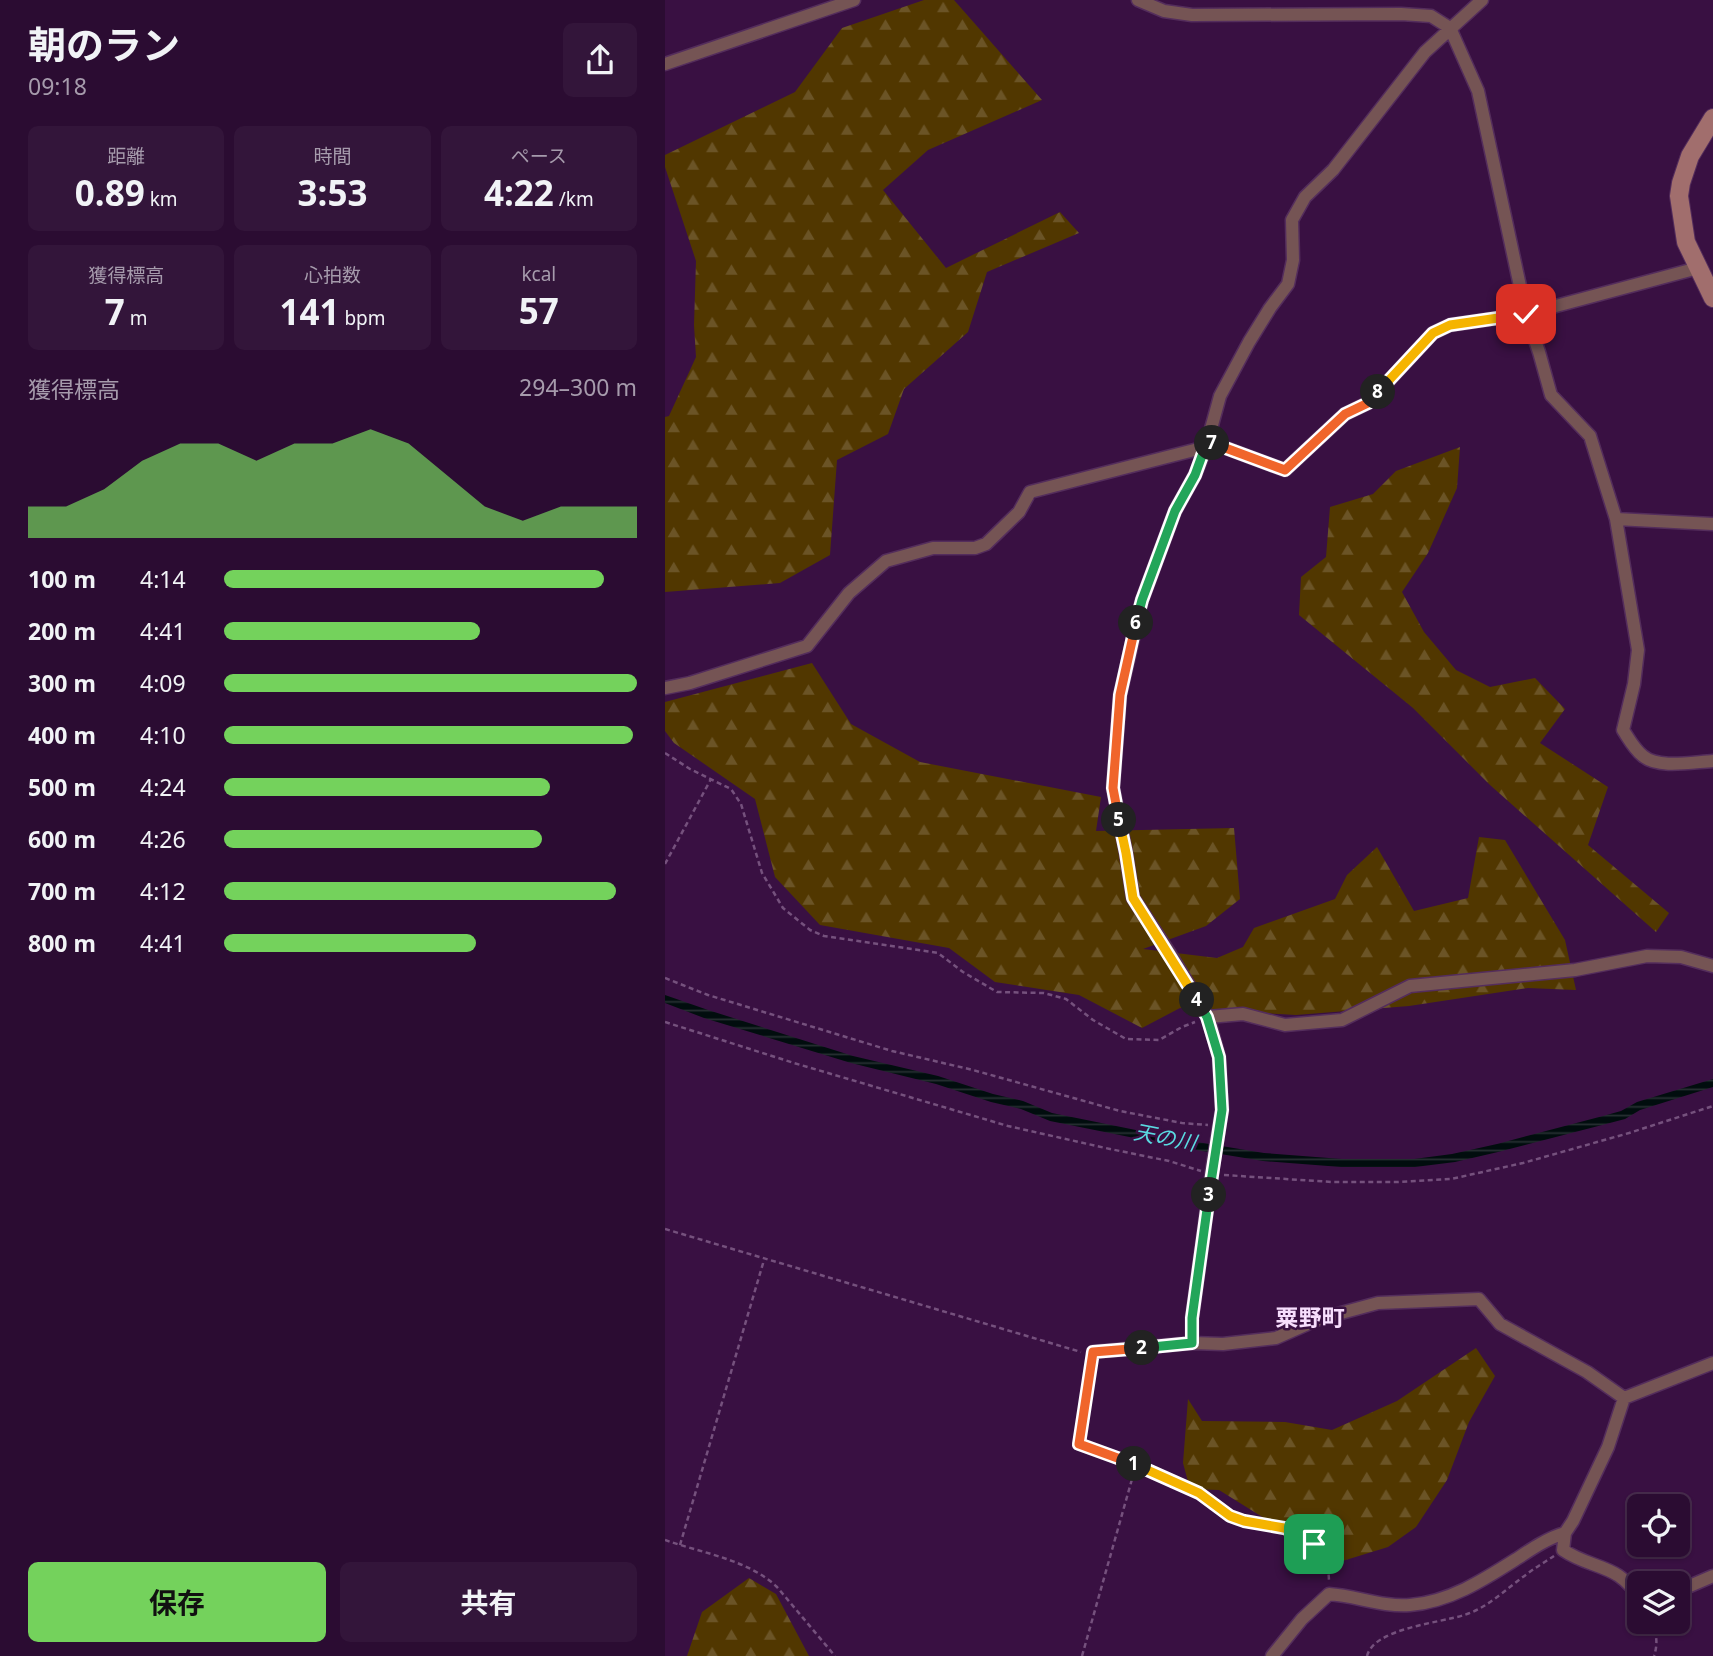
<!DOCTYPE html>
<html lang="ja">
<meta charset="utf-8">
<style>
body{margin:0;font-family:"Noto Sans","Noto Sans JP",sans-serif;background:#33153a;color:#f1f3f6;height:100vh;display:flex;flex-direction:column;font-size:26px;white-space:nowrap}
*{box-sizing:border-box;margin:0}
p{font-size:23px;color:#a69bac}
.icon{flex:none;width:38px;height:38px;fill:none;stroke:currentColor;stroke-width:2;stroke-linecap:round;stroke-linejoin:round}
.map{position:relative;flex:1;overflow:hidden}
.details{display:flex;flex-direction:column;background:#2b0c32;width:665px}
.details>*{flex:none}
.buttons{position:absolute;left:962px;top:1494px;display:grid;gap:14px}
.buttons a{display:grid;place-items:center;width:63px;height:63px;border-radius:10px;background:#2b0c32;box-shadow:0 2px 5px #0004,0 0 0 2px #472c4d;font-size:35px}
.pin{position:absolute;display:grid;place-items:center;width:60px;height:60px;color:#fff;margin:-30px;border-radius:14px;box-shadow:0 4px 10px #0006}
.km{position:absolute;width:35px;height:35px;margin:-18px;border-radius:50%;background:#222;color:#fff;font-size:19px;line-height:35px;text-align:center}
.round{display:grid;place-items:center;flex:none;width:74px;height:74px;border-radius:10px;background:#33153a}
.head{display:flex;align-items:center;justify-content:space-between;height:119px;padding:0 28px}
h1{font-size:38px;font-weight:700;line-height:52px}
.metrics{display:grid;grid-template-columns:repeat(3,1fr);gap:10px;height:119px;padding:7px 28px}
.metrics div{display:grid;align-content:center;border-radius:10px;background:#33153a;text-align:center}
.metrics b{font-size:35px;font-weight:700}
.metrics small{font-size:19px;font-weight:400}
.metrics p{font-size:19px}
.chart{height:196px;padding:14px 28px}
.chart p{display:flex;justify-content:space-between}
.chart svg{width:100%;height:126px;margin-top:7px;fill:#74d25c;opacity:.7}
.primary-button{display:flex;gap:14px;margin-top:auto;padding:14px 28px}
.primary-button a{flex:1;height:80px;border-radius:10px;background:#74d25c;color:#111;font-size:28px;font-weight:700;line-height:80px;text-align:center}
.primary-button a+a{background:#33153a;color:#f1f3f6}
ul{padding:0 28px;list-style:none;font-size:23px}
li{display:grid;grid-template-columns:112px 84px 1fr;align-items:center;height:52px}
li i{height:18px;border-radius:9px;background:#74d25c}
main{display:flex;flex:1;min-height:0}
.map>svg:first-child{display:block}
</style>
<main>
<section class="details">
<div class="head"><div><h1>朝のラン</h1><p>09:18</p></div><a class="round"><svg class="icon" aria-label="share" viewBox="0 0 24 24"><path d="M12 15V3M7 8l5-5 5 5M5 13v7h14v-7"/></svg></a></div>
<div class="metrics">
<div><p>距離</p><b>0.89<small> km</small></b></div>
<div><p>時間</p><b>3:53</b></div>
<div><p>ペース</p><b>4:22<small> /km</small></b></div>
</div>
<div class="metrics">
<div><p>獲得標高</p><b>7<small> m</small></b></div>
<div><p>心拍数</p><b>141<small> bpm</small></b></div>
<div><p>kcal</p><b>57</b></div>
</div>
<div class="chart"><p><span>獲得標高</span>294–300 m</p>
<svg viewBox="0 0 160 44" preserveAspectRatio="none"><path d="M0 44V33L10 33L20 27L30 17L40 11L50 11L60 17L70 11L80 11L90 6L100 11L110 22L120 33L130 38L140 33L150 33L160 33V44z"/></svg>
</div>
<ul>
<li><b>100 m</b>4:14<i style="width:92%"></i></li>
<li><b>200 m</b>4:41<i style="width:62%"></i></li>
<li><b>300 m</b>4:09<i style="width:100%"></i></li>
<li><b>400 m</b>4:10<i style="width:99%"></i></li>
<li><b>500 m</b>4:24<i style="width:79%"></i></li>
<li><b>600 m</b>4:26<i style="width:77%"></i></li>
<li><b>700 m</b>4:12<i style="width:95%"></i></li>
<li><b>800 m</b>4:41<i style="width:61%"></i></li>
</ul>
<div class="primary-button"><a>保存</a><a>共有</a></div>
</section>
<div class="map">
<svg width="1048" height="1656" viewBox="0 0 1048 1656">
<defs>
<pattern id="forest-firs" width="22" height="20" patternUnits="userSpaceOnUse" patternTransform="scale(1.75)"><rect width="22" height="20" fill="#513700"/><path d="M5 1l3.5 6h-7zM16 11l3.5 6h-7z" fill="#6b5426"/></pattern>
<pattern id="water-rules" width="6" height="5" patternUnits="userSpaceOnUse" patternTransform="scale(1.75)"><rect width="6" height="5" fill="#010d0e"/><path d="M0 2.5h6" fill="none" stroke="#273032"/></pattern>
</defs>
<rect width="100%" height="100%" fill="#391042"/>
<path fill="url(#forest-firs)" d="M259,0H289L377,100L263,150L218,190L281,268L395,212L414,233L322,272L303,332L239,389L223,434L172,460L165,555L115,583L0,592V417L4,416L31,357L29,325L31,261L0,167V155L130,92L177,28Z
M795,447L792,488L763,553L737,592L759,632L791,670L825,687L870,678L900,709L875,743L943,787L923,845L1004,913L991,932L825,785L748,708L634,615L636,577L661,557L665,507L708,494L731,471Z
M147,663L186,724L255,762L436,797L431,831L569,828L575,899L541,926L478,949L552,958L578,947L589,928L670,899L682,875L712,847L749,911L803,898L814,837L840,840L900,940L911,990L863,988L744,1006L631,1015L515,1008L477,1028L414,995L330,982L284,948L155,925L110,877L90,799L9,743L0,731V702Z
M811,1348L830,1376L804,1422L782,1480L751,1527L723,1547L671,1563L554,1490L525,1489L518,1463L523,1399L537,1421L620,1422L667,1430L732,1401Z
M84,1578L111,1594L144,1656H22L37,1612Z"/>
<path fill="url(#water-rules)" d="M0,995L43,1010L188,1056L273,1076L328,1094L358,1101L387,1113L520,1140L599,1153L677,1159H749L787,1154L832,1144L938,1116L956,1111L972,1102L1048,1079V1087L975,1110L960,1119L941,1124L833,1152L790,1162L750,1167H676L598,1161L519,1148L385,1121L356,1109L326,1102L271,1084L186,1063L39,1018L0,1003Z"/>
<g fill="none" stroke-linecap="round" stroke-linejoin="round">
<g stroke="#542d5c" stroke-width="15">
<path id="street" d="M473,0L499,11L527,15L736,14L766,16L785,28L813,91L861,314L874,352L886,395L925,436L951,519L1048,524
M0,64L189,0
M542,441L620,470L680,414L703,403L768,333L785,325L861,314L1033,268
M951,519L973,650L969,684L958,730C964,739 969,749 978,756C993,769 1028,762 1048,761
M0,688L25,683L142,646L184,593L221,561L268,548H310L321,544L354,512L365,492L541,447
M543,1017L578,1014L620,1025L677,1020L745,986L910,970L982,956L1016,957L1048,966
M527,1343V1318L548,1164L557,1110L554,1057L543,1017L505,954L468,898L461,853L448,788L455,695L477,600L510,511L530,475L541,447L555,396L584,342L605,308L623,284L628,260L627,220L640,197L668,170L760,52L817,0
M428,1352L527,1343L558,1344L611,1338L654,1319L713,1303L814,1299L835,1324L922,1372L959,1398
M1013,1591L1048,1576
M975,1600C955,1563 927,1570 898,1550L900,1533L908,1521L943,1447L959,1398L1048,1363
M607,1656L637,1619L664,1594C692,1596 717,1607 745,1605C785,1602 820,1579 853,1558C868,1548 883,1538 900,1533"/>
</g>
<g stroke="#542d5c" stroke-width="20">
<path id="secondary" d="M1048,118L1025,156L1016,183L1014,196L1021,242L1048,298"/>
</g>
<path stroke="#75517d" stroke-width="2.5" stroke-dasharray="5 3.5" stroke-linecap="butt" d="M0,753L25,769L66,789L76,804L97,873L118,908L145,930L159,936L273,953L298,972L332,992L379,993L401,999L428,1020L461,1039L494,1040L517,1027L530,1022
M0,864L46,779
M0,978L43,995L227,1051L308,1070L455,1111L517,1123L543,1125
M0,1022L129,1063L343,1126L445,1149L504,1161L536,1171
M559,1175L667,1182H732L786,1179L858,1163L964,1133L1048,1106
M0,1229L416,1352
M426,1364L414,1444C432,1451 451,1457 469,1464C483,1470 495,1477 508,1483C516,1486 525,1488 533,1493C544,1499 552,1509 563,1515C576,1523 591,1522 605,1524C637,1530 664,1546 664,1582
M0,1540C37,1553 84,1560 112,1587L170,1656
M15,1545L99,1260
M986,1622C992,1634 993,1644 989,1656
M417,1656L471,1465
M702,1656C709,1628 775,1623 799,1615C823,1608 842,1588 862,1574C871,1567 880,1562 889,1556"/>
<use href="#street" stroke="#755454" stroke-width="12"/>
<use href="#secondary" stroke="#a16e6d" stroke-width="18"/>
</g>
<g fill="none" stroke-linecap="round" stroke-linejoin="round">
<g stroke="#fff" stroke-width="14">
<path id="split-1" d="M469,1464L534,1493L565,1516L579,1521L619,1528L637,1535L649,1544"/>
</g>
<g stroke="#fff" stroke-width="14">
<path id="split-2" d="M469,1464L414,1444L428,1352L477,1348"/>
</g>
<g stroke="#fff" stroke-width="14">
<path id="split-3" d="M477,1348L527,1343V1318L544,1195"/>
</g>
<g stroke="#fff" stroke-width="14">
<path id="split-4" d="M532,1000L542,1017L554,1057L557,1110L544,1195"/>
</g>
<g stroke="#fff" stroke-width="14">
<path id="split-5" d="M454,820L461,853L468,898L532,1000"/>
</g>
<g stroke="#fff" stroke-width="14">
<path id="split-6" d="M454,820L448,788L455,695L471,623"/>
</g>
<g stroke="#fff" stroke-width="14">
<path id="split-7" d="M471,623L477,600L510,511L530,475L542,442L547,443"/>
</g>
<g stroke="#fff" stroke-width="14">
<path id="split-8" d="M547,443L620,470L680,414L703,403L713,392"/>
</g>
<g stroke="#fff" stroke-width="14">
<path id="split-9" d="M713,392L768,333L785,325L861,314"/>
</g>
<use href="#split-1" stroke="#f5b400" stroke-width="9"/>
<use href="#split-2" stroke="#f0652b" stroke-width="9"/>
<use href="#split-3" stroke="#22a559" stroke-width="9"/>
<use href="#split-4" stroke="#22a559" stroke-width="9"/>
<use href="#split-5" stroke="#f5b400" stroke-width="9"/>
<use href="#split-6" stroke="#f0652b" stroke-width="9"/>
<use href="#split-7" stroke="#22a559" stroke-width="9"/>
<use href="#split-8" stroke="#f0652b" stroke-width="9"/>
<use href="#split-9" stroke="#f5b400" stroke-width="9"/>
</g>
<g text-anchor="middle" stroke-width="5" stroke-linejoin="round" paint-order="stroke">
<g font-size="21" font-style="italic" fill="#5adae1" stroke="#391042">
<text transform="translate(500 1138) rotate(11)" y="7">天の川</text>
</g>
<g font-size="23" font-weight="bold" fill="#f7defd" stroke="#391042">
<text x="645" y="1326">粟野町</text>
</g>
</g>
</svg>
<div class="buttons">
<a><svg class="icon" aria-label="locate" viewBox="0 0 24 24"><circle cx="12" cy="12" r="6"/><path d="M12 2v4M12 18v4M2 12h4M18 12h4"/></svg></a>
<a><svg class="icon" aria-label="layers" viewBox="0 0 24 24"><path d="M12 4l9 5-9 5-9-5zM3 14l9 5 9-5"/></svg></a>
</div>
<div class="pin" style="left:649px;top:1544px;background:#1e9e55"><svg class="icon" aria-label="arrive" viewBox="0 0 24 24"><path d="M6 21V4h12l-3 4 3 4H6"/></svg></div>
<div class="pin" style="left:861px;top:314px;background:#d93025"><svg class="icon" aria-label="check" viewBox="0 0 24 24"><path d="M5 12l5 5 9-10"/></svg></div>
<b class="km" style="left:469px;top:1464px">1</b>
<b class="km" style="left:477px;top:1348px">2</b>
<b class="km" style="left:544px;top:1195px">3</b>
<b class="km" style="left:532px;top:1000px">4</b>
<b class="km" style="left:454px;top:820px">5</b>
<b class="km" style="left:471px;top:623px">6</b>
<b class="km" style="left:547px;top:443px">7</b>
<b class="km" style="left:713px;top:392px">8</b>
</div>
</main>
